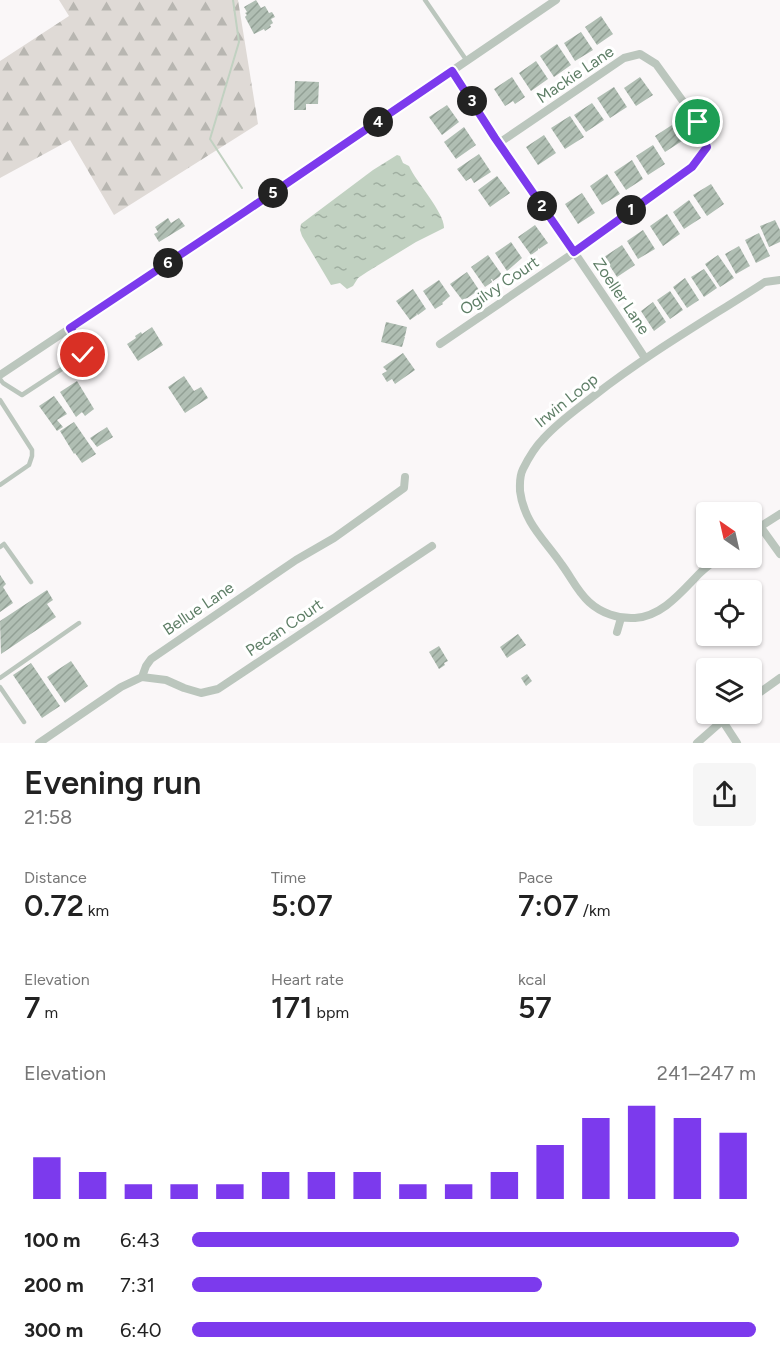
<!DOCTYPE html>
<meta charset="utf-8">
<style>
body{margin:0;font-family:Figtree,sans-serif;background:#f6f6f6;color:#222;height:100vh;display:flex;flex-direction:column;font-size:22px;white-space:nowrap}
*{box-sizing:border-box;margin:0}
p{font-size:20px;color:#767676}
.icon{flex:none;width:33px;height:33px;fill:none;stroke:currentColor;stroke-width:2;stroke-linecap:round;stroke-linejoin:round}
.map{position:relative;height:743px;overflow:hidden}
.details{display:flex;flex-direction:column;background:#fff;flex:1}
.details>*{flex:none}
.needle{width:39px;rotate:326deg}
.fabs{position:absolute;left:696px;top:502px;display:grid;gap:12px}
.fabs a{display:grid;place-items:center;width:66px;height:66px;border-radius:6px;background:#fff;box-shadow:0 2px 4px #0004;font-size:30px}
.pin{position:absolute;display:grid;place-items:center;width:51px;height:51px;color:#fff;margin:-26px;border:3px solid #fff;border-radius:50%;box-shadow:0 2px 6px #0007}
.km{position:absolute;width:30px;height:30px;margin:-15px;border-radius:50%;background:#222;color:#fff;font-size:16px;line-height:30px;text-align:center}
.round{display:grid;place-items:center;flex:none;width:63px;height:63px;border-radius:6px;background:#f6f6f6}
.headline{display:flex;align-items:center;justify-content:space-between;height:102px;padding:0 24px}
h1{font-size:33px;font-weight:600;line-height:45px}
.stats{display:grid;grid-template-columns:repeat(3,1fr);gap:9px;height:102px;padding:6px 24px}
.stats div{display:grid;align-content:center}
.stats b{font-size:30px;font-weight:600}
.stats small{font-size:16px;font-weight:400}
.stats p{font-size:16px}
.chart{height:168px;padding:12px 24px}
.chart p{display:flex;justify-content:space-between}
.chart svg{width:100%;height:108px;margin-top:6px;stroke:#7c3aed;stroke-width:6}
ul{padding:0 24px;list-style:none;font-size:20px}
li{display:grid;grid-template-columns:96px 72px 1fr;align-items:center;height:45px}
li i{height:15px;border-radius:8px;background:#7c3aed}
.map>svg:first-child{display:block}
</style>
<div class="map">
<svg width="780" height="743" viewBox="0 0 780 743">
<defs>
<pattern id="forest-firs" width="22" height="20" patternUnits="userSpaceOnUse" patternTransform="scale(1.5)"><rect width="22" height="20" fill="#dfdad6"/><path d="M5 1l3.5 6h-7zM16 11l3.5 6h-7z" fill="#b8b6b1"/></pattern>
<pattern id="water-ripples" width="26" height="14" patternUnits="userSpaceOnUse" patternTransform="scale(1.5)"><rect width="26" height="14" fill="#c1d1c1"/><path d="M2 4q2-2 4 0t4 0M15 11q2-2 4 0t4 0" fill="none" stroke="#a0afa1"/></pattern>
<pattern id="building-hatch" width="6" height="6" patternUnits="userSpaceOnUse" patternTransform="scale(1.5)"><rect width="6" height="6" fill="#b0beb3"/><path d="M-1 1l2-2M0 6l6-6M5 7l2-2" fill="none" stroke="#92a095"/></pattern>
</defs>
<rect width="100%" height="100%" fill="#faf7f8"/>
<path fill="url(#forest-firs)" d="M59,0H238L258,124L114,215L70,140L0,178V61L69,16Z"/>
<path fill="url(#water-ripples)" d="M397,155L400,156L403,163L409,166C416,182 445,213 444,228L416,242L367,272L358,278L353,286L347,289L340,283L331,285L302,236L300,230L301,224L373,170Z"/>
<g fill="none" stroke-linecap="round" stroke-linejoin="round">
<path stroke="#c1d1c1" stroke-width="2" d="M233,0L239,42L210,139L242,188"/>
</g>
<path fill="url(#building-hatch)" d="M256,0L261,8L265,6L269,13L272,12L275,17L271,19L273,23L270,25L271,27L265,31L264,29L254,34L245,17L247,15L245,13L247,12L244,7Z
M601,16L613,34L597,45L585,27Z
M581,32L593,50L575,61L564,43Z
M557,44L571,65L554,77L540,56Z
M536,61L548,79L531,91L519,73Z
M512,77L525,97L515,104L513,101L505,106L494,89Z
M640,77L653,95L636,106L624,88Z
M295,81L319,82L318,104H306V110H294Z
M614,87L627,107L610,118L597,98Z
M592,103L604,120L586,132L574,115Z
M447,105L459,122L442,135L429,117Z
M570,116L584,137L565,149L551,128Z
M672,125L682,141L665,152L655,136Z
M464,127L476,145L456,159L444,142Z
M544,135L556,153L538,165L526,147Z
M653,145L665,164L648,175L636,156Z
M479,154L491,172L474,183L471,178L466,181L457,169Z
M632,160L643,179L626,190L614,172Z
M607,174L620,194L602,205L590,186Z
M497,176L510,193L490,207L478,190Z
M711,184L724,204L707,216L693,195Z
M582,193L595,213L578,224L565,204Z
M689,200L701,218L684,229L673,212Z
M667,214L680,234L663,246L650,226Z
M168,218L171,223L179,218L185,226L159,242L154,234L158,232L155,227Z
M775,220L780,230V242L769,247L760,226Z
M535,225L548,243L539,249L538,248V250L531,255L518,237Z
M643,230L655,249L638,259L627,241Z
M759,233L770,256L756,263L745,240Z
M511,242L522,258L507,271L495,253Z
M622,245L635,265L617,277L604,257Z
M739,246L750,266L736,274L725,254Z
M488,255L502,275L493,281L492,279H491L492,282L485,287L471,267Z
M718,255L734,278L720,287L705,264Z
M704,269L717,288L704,297L691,277Z
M467,272L479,290L463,301L450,284Z
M685,278L699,300L687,308L673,287Z
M439,280L450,296L442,303L443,304L435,309L423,291Z
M413,289L426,309L418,315L416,313L417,315L410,320L396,301Z
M670,291L683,310L670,319L657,300Z
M653,302L666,322L654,331L641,311Z
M386,322L407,327L405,336H404L405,337L402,347L381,342Z
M152,327L163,345L138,361L127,344L136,338L135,336L141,332L142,334Z
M403,353L415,370L395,384L392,379L387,382L382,374L387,371L383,367Z
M184,376L194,391L201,387L208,398L185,413L168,387Z
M77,381L94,409L85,416L82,412L76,417L60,392Z
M54,396L67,414L57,420L63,427L57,431L39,406Z
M74,422L96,454L82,463L75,453L74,454L60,431Z
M107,427L113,437L97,447L90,438Z
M0,575L6,584L3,587L13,603L0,612Z
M47,590L53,600L47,604L56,617L1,654L0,621Z
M518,634L526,645L507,658L500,647Z
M439,646L448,661L444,663L445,665L439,669L429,652Z
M71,661L88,686L65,703L47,677Z
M31,663L60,706L42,718L13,675Z
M527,674L532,681L526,686L521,678Z"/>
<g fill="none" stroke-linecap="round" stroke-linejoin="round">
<path stroke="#bbc6bd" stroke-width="4.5" d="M425,0L467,61
M0,379L3,383L22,395L83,355L77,339L70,328
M0,400L32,450V456L29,465L0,485
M0,547L4,544L31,582
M0,678L79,623
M0,687L24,722"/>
<path stroke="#bbc6bd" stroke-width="8" d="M452,71C515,168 582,261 645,358
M440,344L575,252L692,167L707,147L698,122L656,64L640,54L624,58L499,143
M0,375L246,211L556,0
M760,526L780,554
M752,532L780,514
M718,558C712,563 706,567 700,573C682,591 663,616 635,618C618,619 601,613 589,602C577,591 571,577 562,565C545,540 524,523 520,491C520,483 519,477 523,469C528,459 535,447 543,439C558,422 577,409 595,395C649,353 708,319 765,282L780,280
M617,632L621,618
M142,677L166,680L184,688L201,693L218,689L432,546
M752,698L780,678
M722,720L737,743
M39,743L121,687L142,677L146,666L151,659L296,560L334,538L404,488L405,477
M697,743L730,714"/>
</g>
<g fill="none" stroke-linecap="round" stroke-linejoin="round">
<g stroke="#fff" stroke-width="12">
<path id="route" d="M83,355L77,339L70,328L246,211L452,71L495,138L574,252L692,167L707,147L698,122"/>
</g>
<use href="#route" stroke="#7c3aed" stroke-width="8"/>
</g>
<g text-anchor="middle" stroke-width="6" stroke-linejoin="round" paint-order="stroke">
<g font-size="16" fill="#5e7e66" stroke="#fff">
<text transform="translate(575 74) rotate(-34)" y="6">Mackie Lane</text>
<text transform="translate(499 285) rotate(-34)" y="6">Ogilvy Court</text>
<text transform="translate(622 296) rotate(56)" y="6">Zoeller Lane</text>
<text transform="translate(566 400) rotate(-39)" y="6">Irwin Loop</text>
<text transform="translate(198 608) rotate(-34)" y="6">Bellue Lane</text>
<text transform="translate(284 627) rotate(-34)" y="6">Pecan Court</text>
</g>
</g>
</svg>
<div class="fabs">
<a><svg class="needle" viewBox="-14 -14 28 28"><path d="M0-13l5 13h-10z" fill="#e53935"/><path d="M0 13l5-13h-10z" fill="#767676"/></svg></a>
<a><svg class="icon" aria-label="locate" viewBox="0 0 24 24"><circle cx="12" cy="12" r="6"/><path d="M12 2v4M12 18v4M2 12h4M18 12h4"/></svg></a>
<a><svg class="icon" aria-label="layers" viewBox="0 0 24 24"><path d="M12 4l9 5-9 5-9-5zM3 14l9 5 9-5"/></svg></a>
</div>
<div class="pin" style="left:698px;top:122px;background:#1e9e55"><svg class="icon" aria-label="arrive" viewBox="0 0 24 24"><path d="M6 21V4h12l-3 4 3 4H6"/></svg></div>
<div class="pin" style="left:83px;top:355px;background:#d93025"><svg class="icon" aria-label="check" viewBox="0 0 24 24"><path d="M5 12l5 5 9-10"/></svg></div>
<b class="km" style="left:631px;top:210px">1</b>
<b class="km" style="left:542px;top:206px">2</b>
<b class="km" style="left:472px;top:101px">3</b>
<b class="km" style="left:378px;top:122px">4</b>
<b class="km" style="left:273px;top:193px">5</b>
<b class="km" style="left:168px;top:263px">6</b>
</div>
<section class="details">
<div class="headline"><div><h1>Evening run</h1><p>21:58</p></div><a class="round"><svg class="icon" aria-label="share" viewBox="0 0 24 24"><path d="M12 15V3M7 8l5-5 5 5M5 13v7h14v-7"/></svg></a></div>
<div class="stats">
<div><p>Distance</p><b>0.72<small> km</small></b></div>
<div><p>Time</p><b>5:07</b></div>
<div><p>Pace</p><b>7:07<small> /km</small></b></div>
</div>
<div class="stats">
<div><p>Elevation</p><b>7<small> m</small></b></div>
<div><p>Heart rate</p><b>171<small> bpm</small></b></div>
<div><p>kcal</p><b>57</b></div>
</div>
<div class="chart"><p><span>Elevation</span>241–247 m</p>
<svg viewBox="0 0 160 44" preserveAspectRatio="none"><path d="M5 44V27M15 44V33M25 44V38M35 44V38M45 44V38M55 44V33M65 44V33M75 44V33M85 44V38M95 44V38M105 44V33M115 44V22M125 44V11M135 44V6M145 44V11M155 44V17"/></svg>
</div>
<ul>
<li><b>100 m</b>6:43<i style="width:97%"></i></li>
<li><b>200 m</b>7:31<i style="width:62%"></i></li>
<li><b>300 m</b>6:40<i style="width:100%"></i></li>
</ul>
</section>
